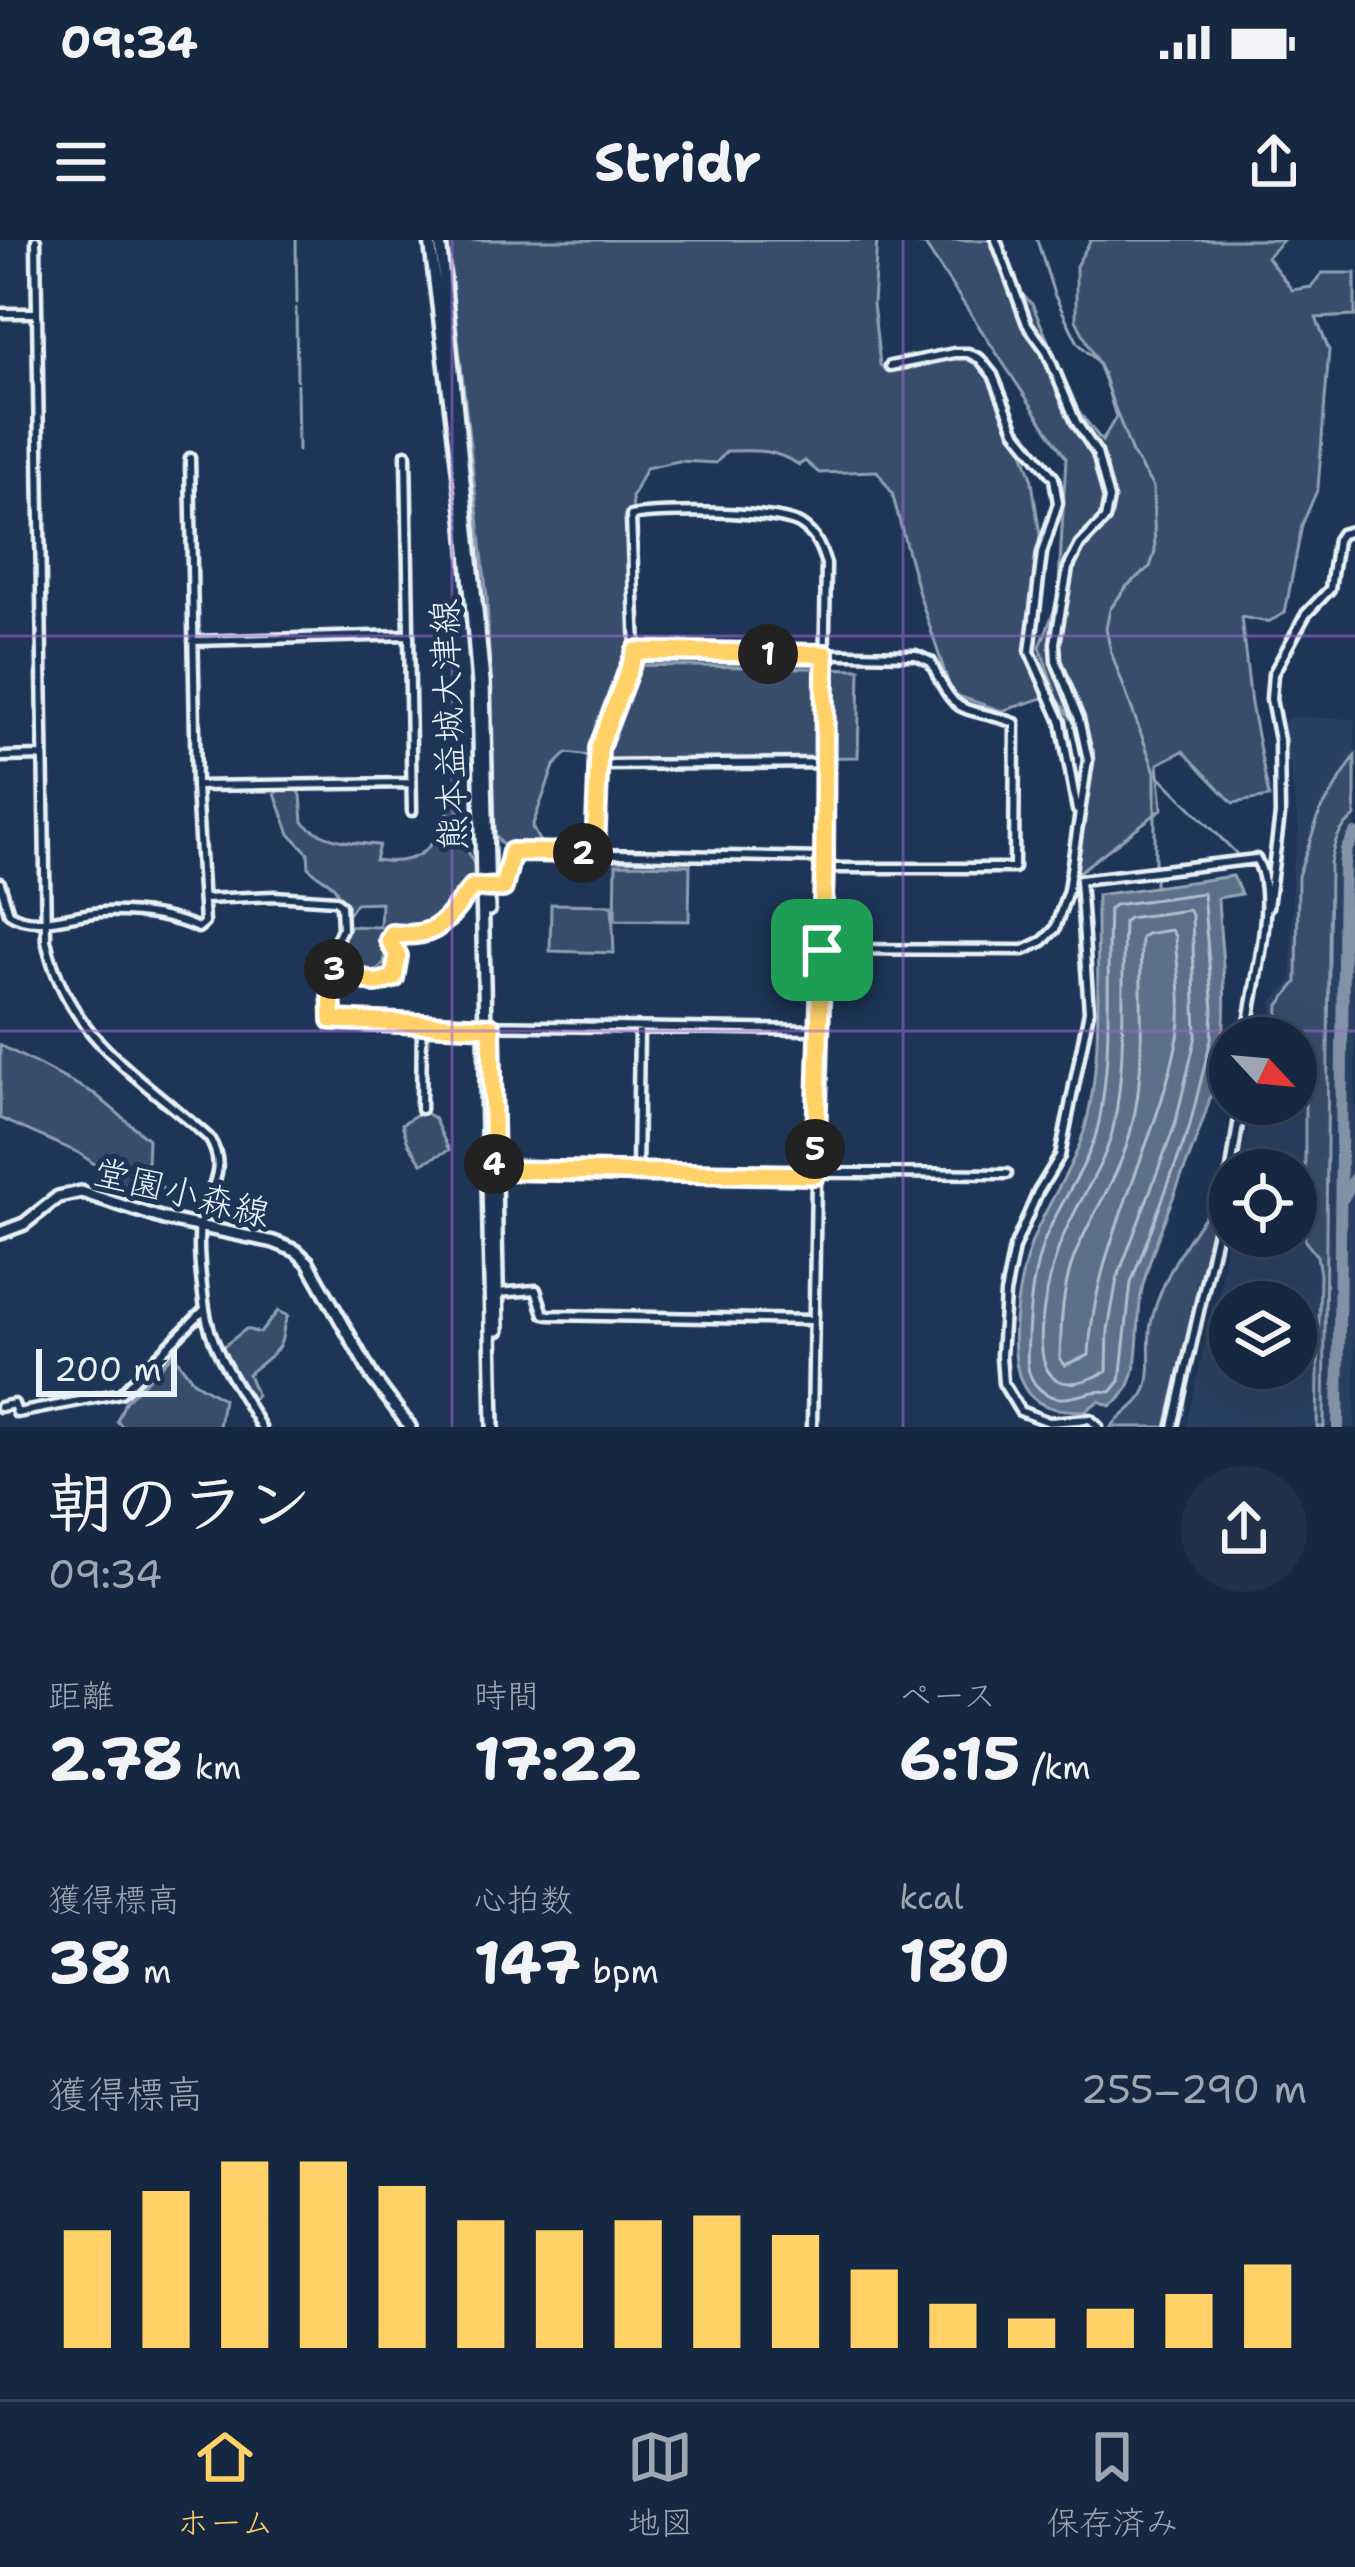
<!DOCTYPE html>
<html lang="ja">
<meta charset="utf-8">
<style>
body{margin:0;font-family:"Shantell Sans","Klee One",sans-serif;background:#1f3048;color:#f1f3f6;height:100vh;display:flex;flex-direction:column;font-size:45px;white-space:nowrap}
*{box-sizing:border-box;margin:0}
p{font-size:39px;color:#9ea6b1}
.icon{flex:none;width:66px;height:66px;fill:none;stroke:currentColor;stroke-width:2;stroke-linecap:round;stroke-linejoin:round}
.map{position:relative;height:1187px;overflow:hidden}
.details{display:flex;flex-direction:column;background:#162841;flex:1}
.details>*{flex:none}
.needle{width:78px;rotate:116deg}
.buttons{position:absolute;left:1209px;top:777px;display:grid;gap:24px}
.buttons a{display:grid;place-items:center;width:108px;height:108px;border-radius:50%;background:#162841;box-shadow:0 12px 48px #0002,0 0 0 3px #35445a;font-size:60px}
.scale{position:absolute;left:36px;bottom:30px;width:141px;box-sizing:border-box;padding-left:12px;border:6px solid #e8f1f8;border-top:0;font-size:33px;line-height:42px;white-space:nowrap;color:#e8f1f8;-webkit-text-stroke:9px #1d3557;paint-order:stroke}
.pin{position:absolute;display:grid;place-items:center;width:102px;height:102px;color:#fff;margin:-51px;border-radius:24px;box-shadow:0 6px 18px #0006}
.km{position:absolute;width:60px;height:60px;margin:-30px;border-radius:50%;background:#222;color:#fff;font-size:33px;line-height:60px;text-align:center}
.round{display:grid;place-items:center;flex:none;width:126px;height:126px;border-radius:63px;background:#1f3048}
.summary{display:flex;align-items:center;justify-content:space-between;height:204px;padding:0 48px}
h1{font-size:66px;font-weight:700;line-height:90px}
.metrics{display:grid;grid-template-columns:repeat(3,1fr);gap:18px;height:204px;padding:12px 48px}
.metrics div{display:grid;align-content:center}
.metrics b{font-size:60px;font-weight:700}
.metrics small{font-size:33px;font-weight:400}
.metrics p{font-size:33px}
.chart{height:336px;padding:24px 48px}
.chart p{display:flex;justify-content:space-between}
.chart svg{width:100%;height:216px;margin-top:12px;stroke:#ffd166;stroke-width:6}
.status{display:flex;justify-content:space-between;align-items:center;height:84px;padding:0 60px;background:#162841;direction:ltr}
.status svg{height:33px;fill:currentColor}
header{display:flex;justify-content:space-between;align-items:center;height:156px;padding:0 48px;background:#162841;font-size:54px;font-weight:700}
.menu{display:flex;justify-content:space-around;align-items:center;height:168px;border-top:3px solid #35445a;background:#162841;font-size:33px;color:#9ea6b1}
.menu a{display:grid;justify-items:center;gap:6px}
.menu .active{color:#ffd166}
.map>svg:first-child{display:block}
</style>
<div class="status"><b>09:34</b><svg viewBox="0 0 49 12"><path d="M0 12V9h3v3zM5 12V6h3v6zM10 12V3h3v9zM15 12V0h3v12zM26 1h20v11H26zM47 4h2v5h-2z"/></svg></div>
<header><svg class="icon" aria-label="menu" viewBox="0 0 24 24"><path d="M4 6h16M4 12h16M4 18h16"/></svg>Stridr<svg class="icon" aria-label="share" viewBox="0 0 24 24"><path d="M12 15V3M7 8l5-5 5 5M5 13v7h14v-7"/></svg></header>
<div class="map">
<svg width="1355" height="1187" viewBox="0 0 1355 1187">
<rect width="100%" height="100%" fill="#1d3557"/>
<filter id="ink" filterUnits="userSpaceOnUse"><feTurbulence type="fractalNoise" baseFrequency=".00833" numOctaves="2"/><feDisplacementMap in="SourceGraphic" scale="24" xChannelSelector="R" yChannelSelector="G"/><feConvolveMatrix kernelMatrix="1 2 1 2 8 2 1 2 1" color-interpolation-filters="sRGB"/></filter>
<g filter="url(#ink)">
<path fill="#2a4162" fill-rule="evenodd" d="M1291,477L1355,479V1187H1186L1210,1079L1217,1080L1230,967V996H1296V930H1238L1253,864H1296V798H1269L1273,760L1292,740V630L1299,590L1283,482ZM1230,1062H1296V1128H1230Z"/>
<path fill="#374d6c" stroke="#909fb2" stroke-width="3" d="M447,0H877L873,64L880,125L884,128L978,112L997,134L1031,235L1040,295L1026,402L1046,457L1002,471L952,454L919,354L892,253L877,231L819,233L805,221L799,225C774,209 757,210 727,211L716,223L679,221L646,228L632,257L641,402L598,511L590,516L567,513L554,526L532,587L544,610H507L495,595L487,358Z
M889,0H992L1010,42L1032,64L1079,172L1102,201L1116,177L1103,133L1076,80V26L1091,0H1283L1267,17L1292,50L1311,47L1322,33H1355V76L1316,78L1329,110L1318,248L1302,285L1285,373L1268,382L1241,377L1251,464L1269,557L1233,563L1183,511L1158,524L1162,569L1080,631V636L1071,637C1078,594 1090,554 1094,511L1057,458L1040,407L1058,360L1066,218L925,5Z
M634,425L860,429L858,517L604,521L608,497Z
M1355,516V577C1337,589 1334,604 1330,624L1324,1187H1317L1320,1034L1317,1016L1305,1001V831L1296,817V798H1277L1279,765L1297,742L1298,636L1320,572Z
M283,547L296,548L301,555L303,582C323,601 353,603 379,605L375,620C432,629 436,595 457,554L463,600L476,629L474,644L467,647C443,689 430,680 388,693L384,723L374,733L341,724L334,717L349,686L380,687L381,662L356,663L349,673L343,671C337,638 328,646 309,628L308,613L290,594L275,554Z
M616,624L690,625L689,681L615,680Z
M551,664L612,665L614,713L550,711Z
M0,805L95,854L148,899L147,928L171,960L139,956L79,913L0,878Z
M422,871L434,878L449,910L422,923L408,903L402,884Z
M1220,956L1166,1187H1111C1121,1174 1141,1165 1147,1146C1153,1125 1146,1101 1152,1079C1163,1034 1191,992 1220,956Z
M278,1071L288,1076C281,1087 285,1096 279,1106C273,1116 257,1126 248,1134L257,1156L252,1159L220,1109L246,1089L260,1093Z
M173,1114L193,1141L223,1159L219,1187H123L117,1181L125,1162Z"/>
<path fill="#5d7089" stroke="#95a4b5" stroke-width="3" d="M1233,636L1241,654L1218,658C1220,703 1228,751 1223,796C1213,886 1163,963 1142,1049C1134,1086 1146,1148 1110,1166L1099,1161L1085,1171C1066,1170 1048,1171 1033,1158C999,1130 1019,1029 1036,992C1052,955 1076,924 1086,884C1104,812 1096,729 1097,655Z"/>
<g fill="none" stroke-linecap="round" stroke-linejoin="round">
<path stroke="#b0bdcc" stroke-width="3" d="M1203,653L1213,770L1211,799L1189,889L1131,1043L1120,1141L1111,1152C1086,1146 1059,1174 1035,1144C1025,1131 1027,1115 1028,1099C1029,1066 1033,1031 1045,999C1061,958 1090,926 1099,882C1113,812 1106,739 1109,669L1114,665Z
M1188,670L1192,675L1196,796L1175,885L1117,1039L1108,1090L1107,1131C1014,1181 1042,1060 1058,1010C1072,966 1105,931 1114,884C1127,818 1121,749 1124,682L1128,678Z
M1171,690L1175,696C1177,729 1184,764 1178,797C1157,906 1094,1003 1089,1115L1065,1125L1060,1119C1061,1082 1062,1044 1077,1010C1093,972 1116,941 1128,901C1148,836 1139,765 1141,698L1146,694Z"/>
<path stroke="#95a4b5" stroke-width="3" d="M296,0L297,63
M1037,0L1054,54L1078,103L1097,121L1132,213L1153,247L1155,312L1150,327L1127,346L1110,369L1106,389L1111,412L1155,532L1236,613
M296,68L297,140
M297,144L298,211
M1155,532V647"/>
<path stroke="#8293a8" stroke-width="12" d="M1343,958L1355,938
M1338,1187L1344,625L1346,610L1355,594"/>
<g stroke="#e8f1f8" stroke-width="15">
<path id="minor" d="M36,0L46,700C67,798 140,836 209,898C231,933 205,951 200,986C197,1006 202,1048 205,1069C211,1111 241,1151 261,1187
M0,73H35
M890,126L954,113H968L980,119L993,135L1015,190L1054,238L1058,263L1042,313L1030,412L1061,482L1077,570
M406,214L412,571
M193,401L408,395
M636,411L916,415L931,422C957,481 961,464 1015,483L1014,628H824
M0,517L42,516
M598,525L823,523
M196,546L411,543
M595,613L601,497L636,411L631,276C660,270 777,270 801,285C816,295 821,308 826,324L812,1187
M0,643L9,673C34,691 74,673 103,672C136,671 168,675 198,688L204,683L196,546L190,218
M501,648L513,612L823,618
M203,659L274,656L335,660L341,665L342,689L330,714L334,783L817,790
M1268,667L1280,575L1279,500L1271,459L1273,434L1306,374L1330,349L1337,300L1341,294L1355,290
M822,709L1024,710L1043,701L1055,689L1068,650L1088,520L1079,479L1056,421L1055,403L1068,328L1080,305L1105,279L1109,259L1097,213L1076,182L1046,110L1027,84L996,0
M331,728L386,743L398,733L397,716L389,700L391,694C440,699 446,678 473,647
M421,869L422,786
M494,930L1007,934
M1231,930L1241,864
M637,934L639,788
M497,1053L536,1050L544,1074L549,1075L811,1080
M0,1167L14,1164L17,1173L121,1153L205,1069
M1098,1187L1090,1179L1049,1182L1020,1171L1003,1143L1001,1116L1005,1054L1014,1008L1038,952L1060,916L1089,771L1080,640L1256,619C1280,655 1251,754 1247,798
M1173,1187L1230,933"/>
</g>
<g stroke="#e8f1f8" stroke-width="18">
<path id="major" d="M430,0L465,286L478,445L493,1187
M440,0L484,441L489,670
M493,837L498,1090
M0,993L24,984L58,957L81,952L164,979L274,1002L296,1011L308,1022L372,1136L410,1187"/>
</g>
<use href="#minor" stroke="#1d3557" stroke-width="6"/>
<use href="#major" stroke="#1d3557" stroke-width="9"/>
<g stroke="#e8f1f8" stroke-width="15" stroke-linecap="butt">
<path id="minor-bridge" d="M473,647L501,648"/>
</g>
<use href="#minor-bridge" stroke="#1d3557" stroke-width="6"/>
</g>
</g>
<g fill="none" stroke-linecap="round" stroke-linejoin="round" filter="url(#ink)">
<g stroke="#fff" stroke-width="24">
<path id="route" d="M636,411L825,414L824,628L815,935L494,930L491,787L332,780L331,728L376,743L394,738L398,716L389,700L392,694C443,699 445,678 473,647L503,648L512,612L595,613L599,508Z"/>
</g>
<use href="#route" stroke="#ffd166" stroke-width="15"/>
</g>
<path fill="none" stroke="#9c67d0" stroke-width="3" stroke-opacity="0.55" d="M452,0V1187M903,0V1187M0,396H1355M0,791H1355"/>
<g text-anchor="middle" stroke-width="10" stroke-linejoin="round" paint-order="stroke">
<g font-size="36" fill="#e8f1f8" stroke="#1d3557">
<text transform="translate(448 485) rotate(-92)" y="13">熊本益城大津線</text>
<text transform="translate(182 952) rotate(14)" y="13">堂園小森線</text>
</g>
</g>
</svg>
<div class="buttons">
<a><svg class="needle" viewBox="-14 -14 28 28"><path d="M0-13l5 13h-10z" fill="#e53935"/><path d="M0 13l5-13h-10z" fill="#9ea6b1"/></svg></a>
<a><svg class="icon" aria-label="locate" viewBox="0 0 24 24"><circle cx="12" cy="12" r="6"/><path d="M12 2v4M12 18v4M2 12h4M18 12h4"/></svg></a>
<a><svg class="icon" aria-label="layers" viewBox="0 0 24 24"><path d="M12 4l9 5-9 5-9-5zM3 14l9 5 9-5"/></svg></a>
</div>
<div class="scale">200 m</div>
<div class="pin" style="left:822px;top:710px;background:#1e9e55"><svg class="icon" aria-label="arrive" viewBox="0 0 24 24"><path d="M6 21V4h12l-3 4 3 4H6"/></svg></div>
<b class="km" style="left:768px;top:414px">1</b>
<b class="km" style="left:583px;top:613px">2</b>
<b class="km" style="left:334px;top:729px">3</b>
<b class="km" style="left:494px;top:924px">4</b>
<b class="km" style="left:815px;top:909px">5</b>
</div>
<section class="details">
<div class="summary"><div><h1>朝のラン</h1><p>09:34</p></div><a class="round"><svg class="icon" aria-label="share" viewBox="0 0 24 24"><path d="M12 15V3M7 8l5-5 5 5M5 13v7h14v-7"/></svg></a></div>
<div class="metrics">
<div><p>距離</p><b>2.78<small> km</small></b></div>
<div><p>時間</p><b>17:22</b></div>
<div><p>ペース</p><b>6:15<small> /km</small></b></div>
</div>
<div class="metrics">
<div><p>獲得標高</p><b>38<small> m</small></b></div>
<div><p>心拍数</p><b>147<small> bpm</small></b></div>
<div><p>kcal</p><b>180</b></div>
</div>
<div class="chart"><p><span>獲得標高</span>255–290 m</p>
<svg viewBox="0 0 160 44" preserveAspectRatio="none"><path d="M5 44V20M15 44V12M25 44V6M35 44V6M45 44V11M55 44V18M65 44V20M75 44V18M85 44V17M95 44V21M105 44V28M115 44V35M125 44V38M135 44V36M145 44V33M155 44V27"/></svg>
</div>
</section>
<nav class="menu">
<a class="active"><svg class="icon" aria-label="home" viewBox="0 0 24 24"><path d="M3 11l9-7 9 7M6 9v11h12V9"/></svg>ホーム</a>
<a><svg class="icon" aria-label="map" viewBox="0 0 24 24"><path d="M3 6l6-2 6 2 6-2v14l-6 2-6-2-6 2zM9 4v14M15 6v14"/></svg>地図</a>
<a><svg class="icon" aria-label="saved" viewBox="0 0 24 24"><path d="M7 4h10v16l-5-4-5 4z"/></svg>保存済み</a>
</nav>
